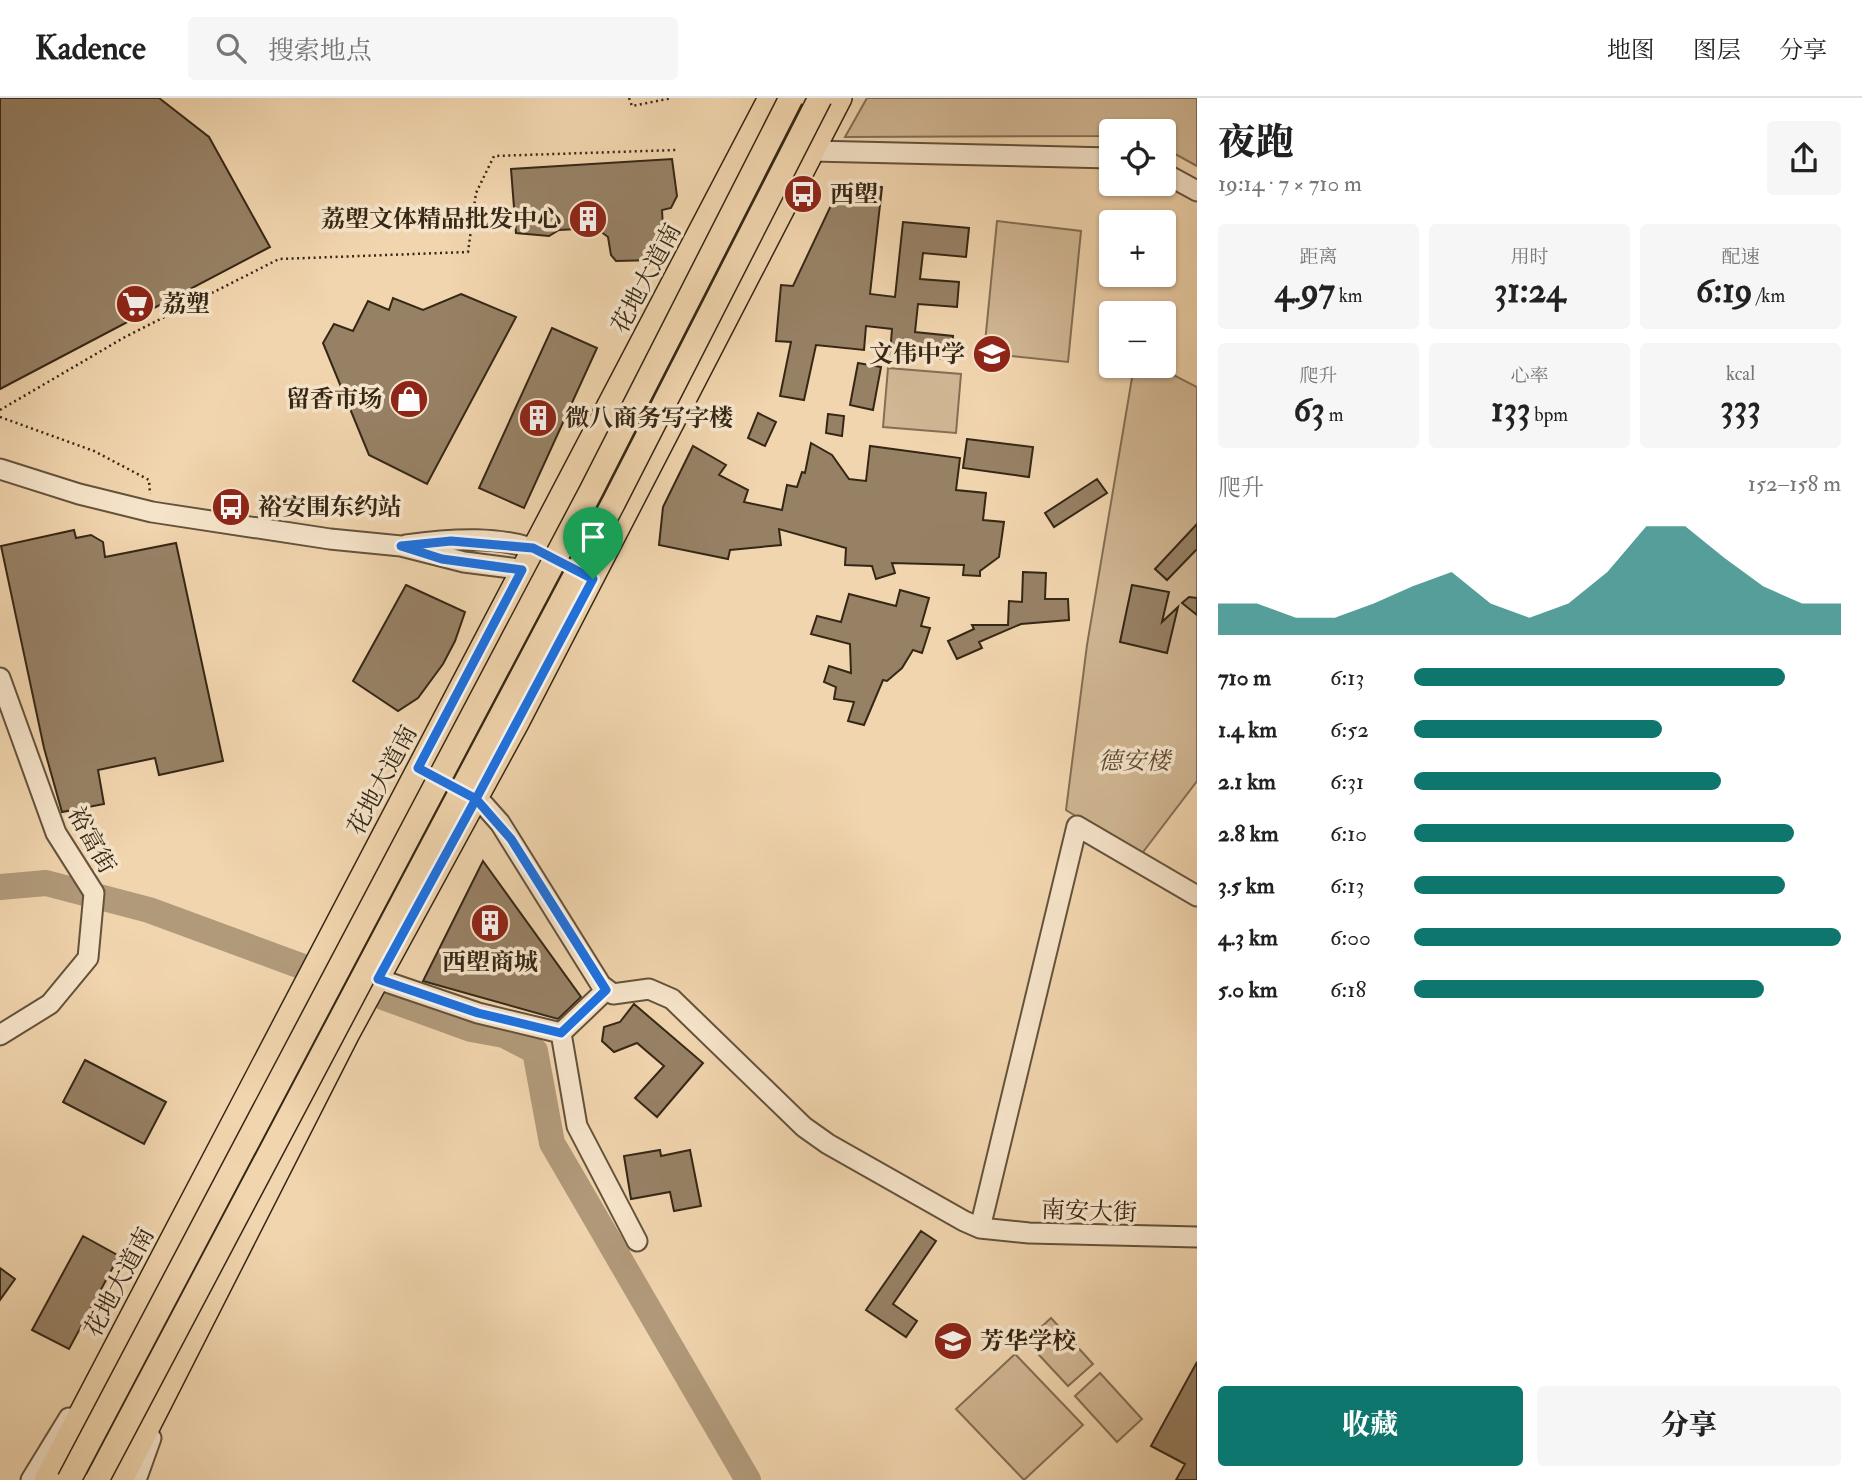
<!DOCTYPE html>
<html lang="zh">
<meta charset="utf-8">
<style>
body{margin:0;font-family:"IM FELL Double Pica","Noto Serif SC",serif;background:#f6f6f6;color:#222;height:100vh;display:flex;flex-direction:column;font-size:26px;white-space:nowrap}
*{box-sizing:border-box;margin:0}
p{font-size:23px;color:#767676}
.icon{flex:none;width:38px;height:38px;fill:none;stroke:currentColor;stroke-width:2;stroke-linecap:round;stroke-linejoin:round}
.map{position:relative;flex:1;overflow:hidden}
.drawer{display:flex;flex-direction:column;background:#fff;width:665px}
.drawer>*{flex:none}
.controls{position:absolute;left:1099px;top:21px;display:grid;gap:14px}
.controls a{display:grid;place-items:center;width:77px;height:77px;border-radius:7px;background:#fff;box-shadow:0 2px 5px #0004;font-size:35px}
.pin{position:absolute;display:grid;place-items:center;width:60px;height:60px;color:#fff;margin:-72px -30px;border-radius:50% 50% 50% 0;rotate:-45deg;box-shadow:0 0 7px #0007}
.pin .icon{rotate:45deg}
.round{display:grid;place-items:center;flex:none;width:74px;height:74px;border-radius:7px;background:#f6f6f6}
.overview{display:flex;align-items:center;justify-content:space-between;height:119px;padding:0 21px}
h1{font-size:38px;font-weight:800;line-height:52px}
.figures{display:grid;grid-template-columns:repeat(3,1fr);gap:10px;height:119px;padding:7px 21px}
.figures div{display:grid;align-content:center;border-radius:7px;background:#f6f6f6;text-align:center}
.figures b{font-size:35px;font-weight:800}
.figures small{font-size:19px;font-weight:400}
.figures p{font-size:19px}
.chart{height:196px;padding:14px 21px}
.chart p{display:flex;justify-content:space-between}
.chart svg{width:100%;height:126px;margin-top:7px;fill:#0f766e;opacity:.7}
.action{display:flex;gap:14px;margin-top:auto;padding:14px 21px}
.action a{flex:1;height:80px;border-radius:7px;background:#0f766e;color:#fff;font-size:28px;font-weight:800;line-height:80px;text-align:center}
.action a+a{background:#f6f6f6;color:#222}
ul{padding:0 21px;list-style:none;font-size:23px}
li{display:grid;grid-template-columns:112px 84px 1fr;align-items:center;height:52px}
li i{height:18px;border-radius:9px;background:#0f766e}
header{display:flex;align-items:center;gap:42px;box-sizing:border-box;height:98px;padding:0 35px;background:#fff;border-bottom:2px solid #e0e0e0}
header strong{font-size:33px}
nav{display:flex;gap:38px;margin-inline-start:auto;font-size:24px}
.search{width:490px;height:63px;background:#f6f6f6;display:flex;align-items:center;gap:18px;box-sizing:border-box;padding:0 24px;border-radius:7px;color:#767676;font-size:26px}
main{display:flex;flex:1;min-height:0}
.map>svg:first-child{display:block}
</style>
<header>
<strong>Kadence</strong>
<div class="search"><svg class="icon" aria-label="search" viewBox="0 0 24 24"><circle cx="10" cy="10" r="6"/><path d="M15 15l6 6"/></svg>搜索地点</div>
<nav><a>地图</a><a>图层</a><a>分享</a></nav>
</header>
<main>
<div class="map">
<svg width="1197" height="1382" viewBox="0 0 1197 1382">
<rect width="100%" height="100%" fill="#f1d5ae"/>
<filter id="stains"><feTurbulence type="fractalNoise" baseFrequency=".00286" numOctaves="4"/><feColorMatrix values="0 0 0 0 .2 0 0 0 0 .09 0 0 0 0 .02 0 0 0 .5 -.17"/></filter>
<radialGradient id="worn" r=".72"><stop offset=".6" stop-color="#630" stop-opacity="0"/><stop offset="1" stop-color="#630" stop-opacity=".3"/></radialGradient>
<path fill="#d1b794" stroke="#836f54" stroke-width="2" d="M867,0H1197V68L1164,50V33H1111V38L845,39Z
M997,123L1081,133L1068,264L984,255Z
M1134,268H1156L1197,289V683L1140,758L1066,712L1087,547Z
M888,270L961,276L956,335L883,329Z
M1051,1220L1093,1266L1068,1288L1026,1243Z
M1015,1256L1083,1327L1024,1382L956,1311Z
M1100,1275L1142,1321L1117,1344L1075,1298Z"/>
<g fill="none" stroke-linecap="round" stroke-linejoin="round">
<path stroke="#b19a7a" stroke-width="26" d="M0,789L46,785L149,812L336,881
M383,899L471,931L504,937L535,953L552,1045L748,1382"/>
</g>
<path fill="#978165" stroke="#352715" stroke-width="2" d="M0,0H159L209,39L270,149L0,291Z
M672,61L677,98L671,110L662,112L664,148L662,157L655,162L616,163L611,157L608,139L596,130L559,132L549,138L516,135L511,71Z
M842,84L882,89L870,196L895,199L903,124L969,130L966,159L923,155L920,181L959,184L957,209L918,206L915,234L953,238L951,262L890,256L892,231L866,228L864,252L816,247L804,302L780,298L791,244L776,243L781,187L793,188Z
M461,196L516,219L427,386L369,357L323,245L334,226L353,233L368,203L389,212L393,200L423,212Z
M552,230L597,250L524,410L479,390Z
M858,265L881,269L873,312L850,307Z
M758,315L776,324L765,348L748,340Z
M828,316L844,318L842,338L826,335Z
M967,341L1033,349L1029,379L963,370Z
M811,345L832,357L849,381L866,383L870,348L960,360L956,392L986,395L983,422L1004,424L999,459L980,473V478L963,477L964,467L892,465L895,475L876,481L872,468L845,467L846,450L779,431L781,447L730,452L728,461L659,447L663,409L693,348L726,367L719,377L748,392L744,404L782,412L787,387L797,389L802,374L805,375Z
M1097,381L1107,395L1054,429L1045,415Z
M1197,426V451L1167,482L1155,471Z
M74,432L76,440L91,437L103,444L105,459L176,445L223,663L159,677L155,660L98,672L104,706L62,714L44,650L1,448Z
M1023,474L1046,475L1045,501H1068L1069,522L1021,526L979,544L982,550L957,561L948,543L974,531L972,527H1008L1009,503L1022,504Z
M406,487L465,514L455,543L443,566L418,600L398,613L353,583Z
M1132,487L1169,494L1162,524L1178,509L1167,555L1120,544Z
M900,492L929,500L921,528L930,530L922,555L913,552L902,570L887,583L883,582L864,627L848,623L854,604L834,601L836,589L824,584L829,568L851,575L850,546L811,536L817,518L841,524L849,496L896,508Z
M1189,499L1197,500V517L1182,505Z
M483,763L581,899L558,921L423,883Z
M634,906L703,965L657,1019L635,1000L664,968L637,945L614,954L602,943L604,929L620,924Z
M85,962L166,1004L144,1046L63,1004Z
M660,1052L661,1058L690,1052L701,1108L674,1113L670,1094L631,1101L624,1058Z
M921,1133L936,1143L893,1206L917,1223L906,1239L866,1212Z
M83,1138L119,1158L69,1251L32,1232Z
M0,1170L15,1181L0,1202Z
M1197,1264V1382H1176L1185,1366L1151,1348Z"/>
<g fill="none" stroke-linecap="round" stroke-linejoin="round">
<g stroke="#64523b" stroke-width="23">
<path id="minor" d="M812,53L1111,60
M1164,75L1197,93
M0,371L79,396L152,414L330,441L401,448L464,464L588,480
M406,447C448,441 506,436 545,456
M0,580L56,735L94,795L88,860L50,906L0,937
M465,695L484,707L500,725L601,887L613,896L649,891L672,901L804,1029L828,1046L964,1123L980,1130L1029,1135L1197,1139
M378,881L478,915L561,935L606,892
M561,935L577,1028L637,1143
M980,1130L1077,728L1197,798
M31,1382L69,1320
M136,1382L151,1340"/>
</g>
<g stroke="#352715" stroke-width="26">
<path id="major" d="M46,1382L770,0
M121,1382L347,937L517,625L840,0"/>
</g>
<path stroke="#352715" stroke-width="2.5" stroke-dasharray="2 3.5" stroke-linecap="butt" d="M629,0L632,8L672,0
M0,312L125,239L279,161L468,154L476,95L494,58L676,52
M0,319L94,353L149,382L150,396"/>
<use href="#minor" stroke="#f6e4ca" stroke-width="19"/>
<use href="#major" stroke="#f1d5ae" stroke-width="23"/>
<g stroke="#352715" stroke-width="26" stroke-linecap="butt">
<path id="major-bridge" d="M69,1382L591,393L791,0
M97,1382L614,404L820,0"/>
</g>
<use href="#major-bridge" stroke="#f1d5ae" stroke-width="23"/>
</g>
<g fill="none" stroke-linecap="round" stroke-linejoin="round">
<g stroke="#fff" stroke-width="14">
<path id="route" d="M593,481L533,450L451,443L401,448L442,461L522,472L418,670L476,701L378,881L478,915L561,935L606,892L511,741L476,701L593,481"/>
</g>
<use href="#route" stroke="#1a73e8" stroke-width="9"/>
</g>
<defs>
<g id="bus-disc" transform="scale(2.0125)"><circle r="9.5" fill="#8f2418" stroke="#f6e4ca"/><path d="M-5-6H5V4H4V6H2V4H-2V6H-4V4H-5ZM-3.5-4V0h7V-4ZM-3.5 1.2v1.5H-2V1.2ZM2 1.2v1.5H3.5V1.2Z" fill="#fff"/></g>
<g id="building-disc" transform="scale(2.0125)"><circle r="9.5" fill="#8f2418" stroke="#f6e4ca"/><path d="M-4-6H4V6H1V3H-1V6H-4ZM-2.5-4.3h1.7v1.8h-1.7ZM.8-4.3h1.7v1.8H.8ZM-2.5-1h1.7V.8h-1.7ZM.8-1h1.7V.8H.8Z" fill="#fff"/></g>
<g id="supermarket-disc" transform="scale(2.0125)"><circle r="9.5" fill="#8f2418" stroke="#f6e4ca"/><path d="M-6-5.5h2.5l.6 2H6L4.5 2H-2.5L-4.4-4H-6ZM-1.5 3.2a1.3 1.3 0 1 0 .1 0ZM3 3.2a1.3 1.3 0 1 0 .1 0Z" fill="#fff"/></g>
<g id="school-disc" transform="scale(2.0125)"><circle r="9.5" fill="#8f2418" stroke="#f6e4ca"/><path d="M0-5L7-2L0 1L-7-2ZM-4 1L0 2.5L4 1V4Q0 6-4 4Z" fill="#fff"/></g>
<g id="shop-disc" transform="scale(2.0125)"><circle r="9.5" fill="#8f2418" stroke="#f6e4ca"/><path d="M-5-2.5h2.3a2.7 3.5 0 0 1 5.4 0H5L5.5 6h-11ZM-1.5-2.5h3a1.5 2.3 0 0 0-3 0Z" fill="#fff"/></g>
</defs>
<g fill-rule="evenodd">
<use href="#bus-disc" x="803" y="96"/>
<use href="#building-disc" x="588" y="121"/>
<use href="#supermarket-disc" x="135" y="206"/>
<use href="#school-disc" x="992" y="256"/>
<use href="#shop-disc" x="409" y="301"/>
<use href="#building-disc" x="538" y="320"/>
<use href="#bus-disc" x="231" y="409"/>
<use href="#building-disc" x="490" y="825"/>
<use href="#school-disc" x="953" y="1243"/>
</g>
<g text-anchor="middle" stroke-width="7" stroke-linejoin="round" paint-order="stroke">
<g font-size="24" font-weight="bold" fill="#352715" stroke="#f6e4ca" text-anchor="start">
<text x="830" y="104">西塱</text>
<text x="561" y="129" text-anchor="end">荔塱文体精品批发中心</text>
<text x="162" y="214">荔塑</text>
<text x="965" y="264" text-anchor="end">文伟中学</text>
<text x="382" y="309" text-anchor="end">留香市场</text>
<text x="565" y="328">微八商务写字楼</text>
<text x="258" y="417">裕安围东约站</text>
<text x="490" y="872" text-anchor="middle">西塱商城</text>
<text x="980" y="1251">芳华学校</text>
</g>
<g font-size="24" fill="#352715" stroke="#f6e4ca">
<text transform="translate(646 180) rotate(-62)" y="8">花地大道南</text>
<text transform="translate(382 682) rotate(-62)" y="8">花地大道南</text>
<text transform="translate(92 742) rotate(61)" y="8">裕富街</text>
<text transform="translate(1089 1113) rotate(2)" y="8">南安大街</text>
<text transform="translate(119 1184) rotate(-62)" y="8">花地大道南</text>
</g>
<g font-size="24" font-style="italic" fill="#5c4b35" stroke="#f6e4ca">
<text x="1134" y="671">德安楼</text>
</g>
</g>
<rect width="100%" height="100%" filter="url(#stains)"/>
<rect width="100%" height="100%" fill="url(#worn)"/>
</svg>
<div class="controls">
<a><svg class="icon" aria-label="locate" viewBox="0 0 24 24"><circle cx="12" cy="12" r="6"/><path d="M12 2v4M12 18v4M2 12h4M18 12h4"/></svg></a>
<a>+</a>
<a>−</a>
</div>
<div class="pin" style="left:593px;top:481px;background:#1e9e55"><svg class="icon" aria-label="arrive" viewBox="0 0 24 24"><path d="M6 21V4h12l-3 4 3 4H6"/></svg></div>
</div>
<section class="drawer">
<div class="overview"><div><h1>夜跑</h1><p>19:14 · 7 × 710 m</p></div><a class="round"><svg class="icon" aria-label="share" viewBox="0 0 24 24"><path d="M12 15V3M7 8l5-5 5 5M5 13v7h14v-7"/></svg></a></div>
<div class="figures">
<div><p>距离</p><b>4.97<small> km</small></b></div>
<div><p>用时</p><b>31:24</b></div>
<div><p>配速</p><b>6:19<small> /km</small></b></div>
</div>
<div class="figures">
<div><p>爬升</p><b>63<small> m</small></b></div>
<div><p>心率</p><b>133<small> bpm</small></b></div>
<div><p>kcal</p><b>333</b></div>
</div>
<div class="chart"><p><span>爬升</span>152–158 m</p>
<svg viewBox="0 0 160 44" preserveAspectRatio="none"><path d="M0 44V33L10 33L20 38L30 38L40 33L50 27L60 22L70 33L80 38L90 33L100 22L110 6L120 6L130 17L140 27L150 33L160 33V44z"/></svg>
</div>
<ul>
<li><b>710 m</b>6:13<i style="width:87%"></i></li>
<li><b>1.4 km</b>6:52<i style="width:58%"></i></li>
<li><b>2.1 km</b>6:31<i style="width:72%"></i></li>
<li><b>2.8 km</b>6:10<i style="width:89%"></i></li>
<li><b>3.5 km</b>6:13<i style="width:87%"></i></li>
<li><b>4.3 km</b>6:00<i style="width:100%"></i></li>
<li><b>5.0 km</b>6:18<i style="width:82%"></i></li>
</ul>
<div class="action"><a>收藏</a><a>分享</a></div>
</section>
</main>
